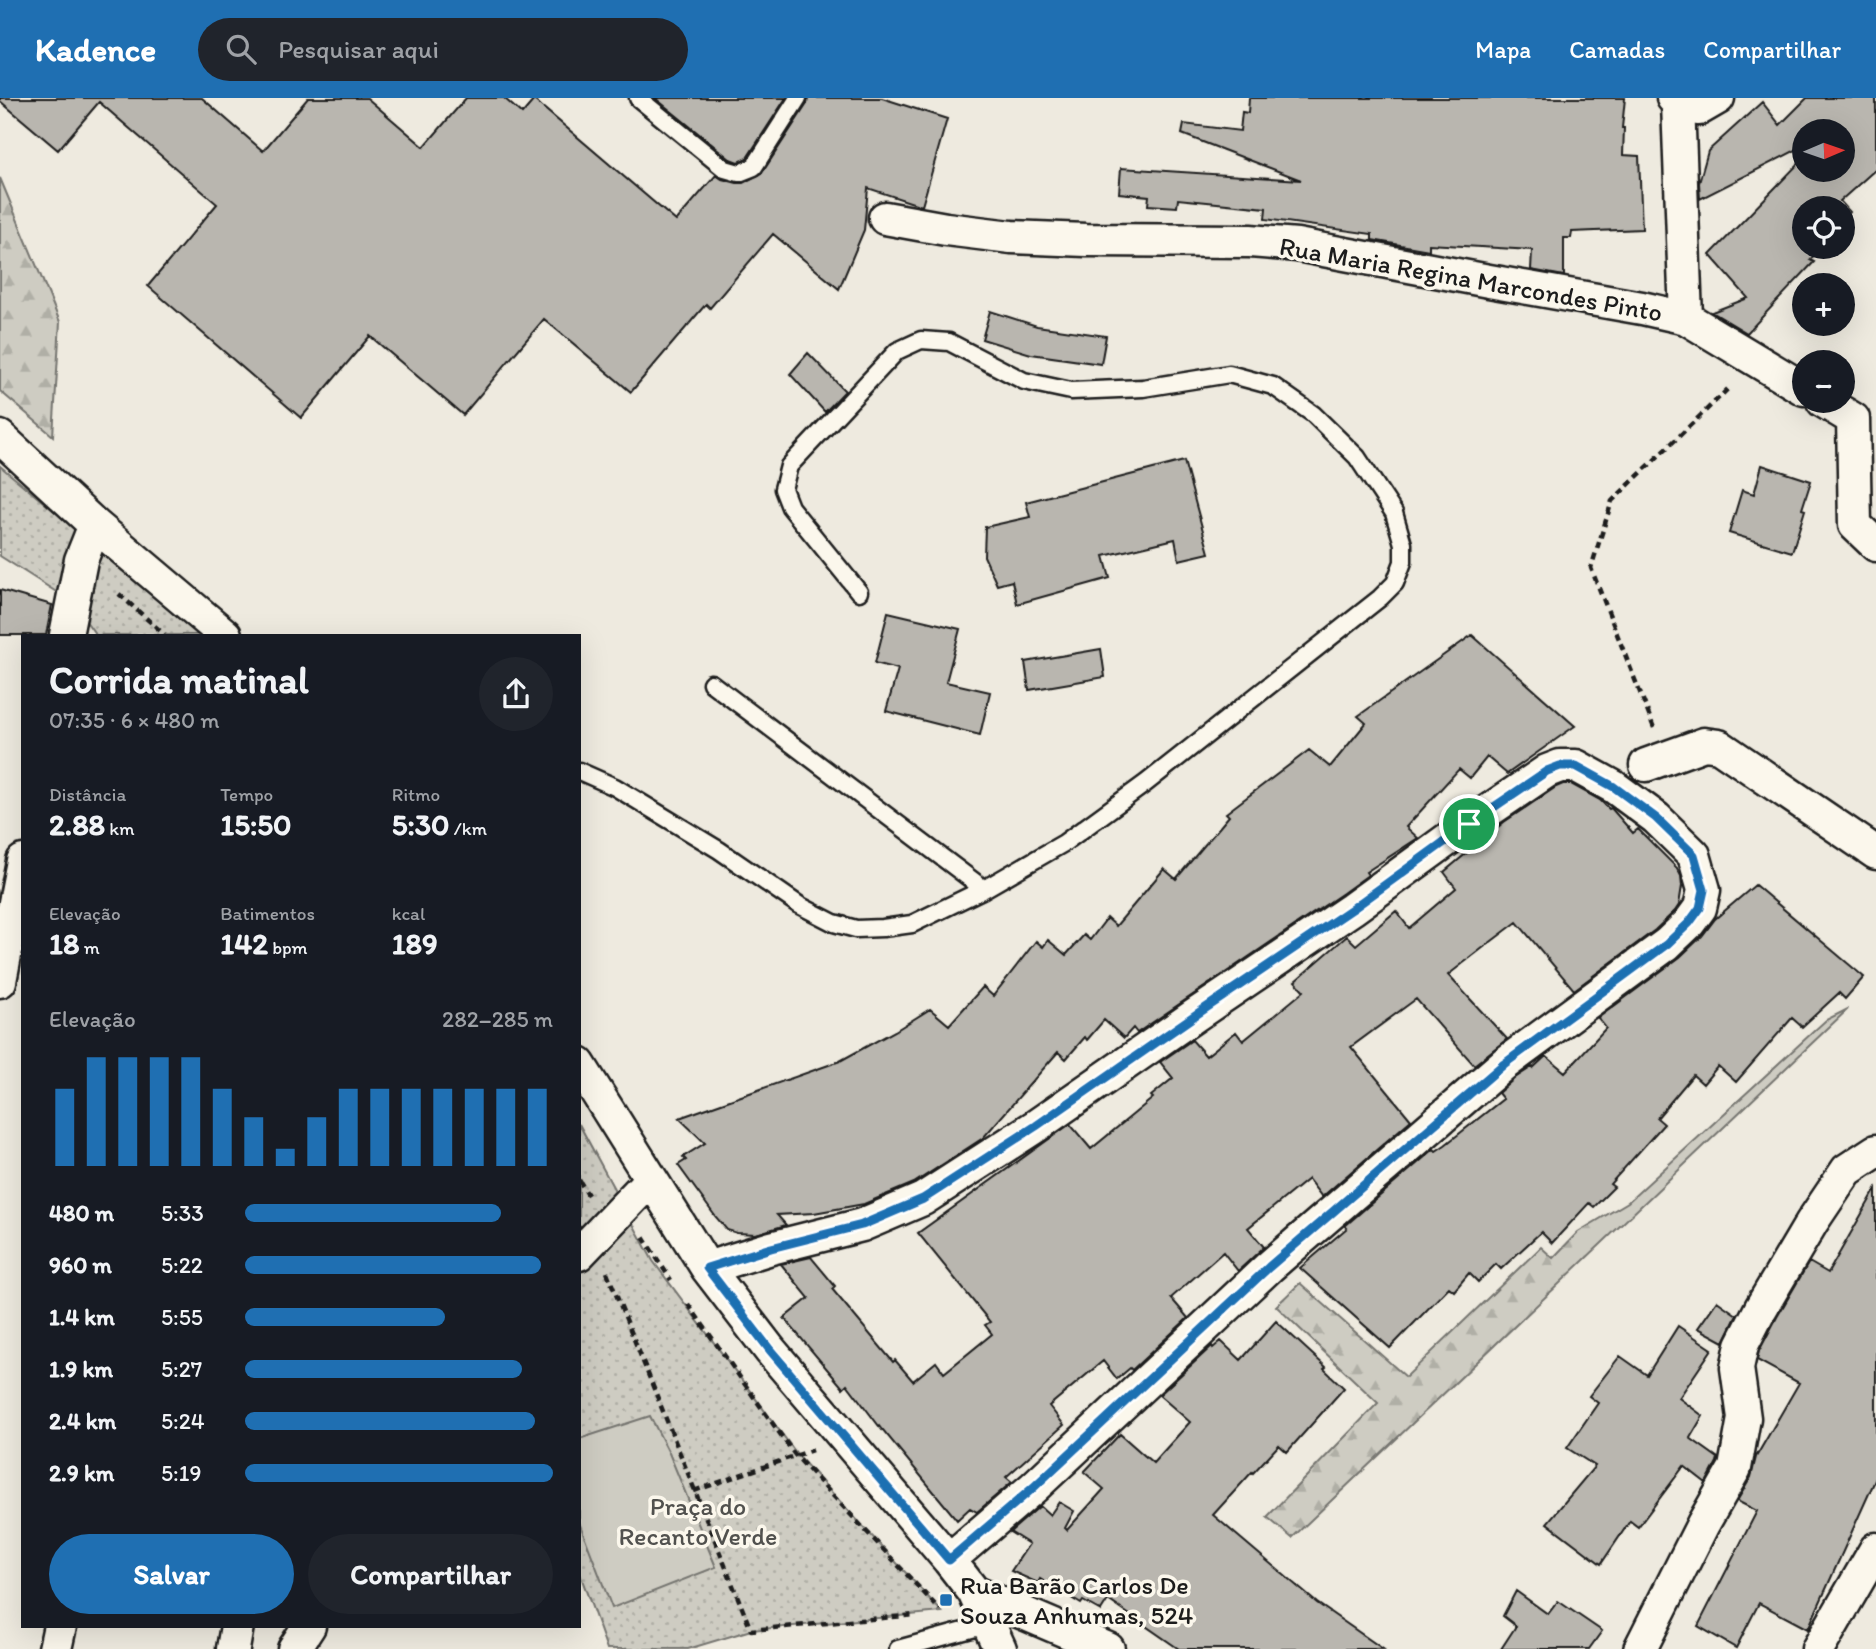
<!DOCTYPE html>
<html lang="pt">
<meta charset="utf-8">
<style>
body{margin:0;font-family:Itim,sans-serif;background:#20242c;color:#f1f3f6;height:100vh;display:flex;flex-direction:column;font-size:26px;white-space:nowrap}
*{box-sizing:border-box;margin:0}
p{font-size:23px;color:#9ea1a6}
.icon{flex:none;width:38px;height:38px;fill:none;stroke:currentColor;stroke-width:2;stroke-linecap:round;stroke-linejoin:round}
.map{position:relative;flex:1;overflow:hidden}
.panel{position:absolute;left:21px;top:536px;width:560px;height:994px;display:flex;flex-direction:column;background:#171b24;border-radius:0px;box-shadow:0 7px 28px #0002}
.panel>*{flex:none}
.needle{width:46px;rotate:88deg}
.fabs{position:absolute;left:1792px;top:21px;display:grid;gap:14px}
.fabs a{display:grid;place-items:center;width:63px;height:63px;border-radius:50%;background:#171b24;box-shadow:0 7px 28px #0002;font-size:35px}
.pin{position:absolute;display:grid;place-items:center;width:60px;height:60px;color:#fff;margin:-30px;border:4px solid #fff;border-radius:50%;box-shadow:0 2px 7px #0007}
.round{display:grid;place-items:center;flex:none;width:74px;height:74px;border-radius:37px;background:#20242c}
.summary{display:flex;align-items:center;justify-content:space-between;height:119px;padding:0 28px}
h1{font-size:38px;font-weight:700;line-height:52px}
.stats{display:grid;grid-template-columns:repeat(3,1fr);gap:10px;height:119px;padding:7px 28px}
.stats div{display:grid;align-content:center}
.stats b{font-size:30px;font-weight:700}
.stats small{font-size:19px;font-weight:400}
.stats p{font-size:19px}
.chart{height:196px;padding:14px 28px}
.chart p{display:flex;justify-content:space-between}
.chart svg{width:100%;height:126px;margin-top:7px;stroke:#1f6fb2;stroke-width:6}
.action{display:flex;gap:14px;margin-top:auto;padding:14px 28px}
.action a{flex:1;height:80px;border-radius:42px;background:#1f6fb2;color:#fff;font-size:28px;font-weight:700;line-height:80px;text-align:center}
.action a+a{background:#20242c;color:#f1f3f6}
ul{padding:0 28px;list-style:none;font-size:23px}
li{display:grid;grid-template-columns:112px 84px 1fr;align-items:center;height:52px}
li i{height:18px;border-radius:9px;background:#1f6fb2}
header{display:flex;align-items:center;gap:42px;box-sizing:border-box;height:98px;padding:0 35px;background:#1f6fb2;color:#fff}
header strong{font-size:33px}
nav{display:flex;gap:38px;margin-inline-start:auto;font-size:24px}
.search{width:490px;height:63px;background:#20242c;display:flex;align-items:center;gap:18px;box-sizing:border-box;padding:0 24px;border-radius:38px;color:#9ea1a6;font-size:26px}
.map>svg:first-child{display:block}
</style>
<header>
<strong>Kadence</strong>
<div class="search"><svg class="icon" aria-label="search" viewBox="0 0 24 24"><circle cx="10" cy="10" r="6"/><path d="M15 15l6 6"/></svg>Pesquisar aqui</div>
<nav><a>Mapa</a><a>Camadas</a><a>Compartilhar</a></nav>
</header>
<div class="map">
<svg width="1876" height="1551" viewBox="0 0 1876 1551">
<defs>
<pattern id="forest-firs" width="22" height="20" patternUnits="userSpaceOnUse" patternTransform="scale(1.75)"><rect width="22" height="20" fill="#ceccc2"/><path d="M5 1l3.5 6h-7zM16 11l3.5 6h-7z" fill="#b0afa6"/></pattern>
<pattern id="park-dots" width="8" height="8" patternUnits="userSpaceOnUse" patternTransform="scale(1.75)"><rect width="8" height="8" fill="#ceccc2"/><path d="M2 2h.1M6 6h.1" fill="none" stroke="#b0afa6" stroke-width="1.8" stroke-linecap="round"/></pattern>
</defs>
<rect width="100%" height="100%" fill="#eeeadf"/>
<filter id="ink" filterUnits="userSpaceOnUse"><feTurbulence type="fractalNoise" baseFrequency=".0143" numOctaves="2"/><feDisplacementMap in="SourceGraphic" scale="14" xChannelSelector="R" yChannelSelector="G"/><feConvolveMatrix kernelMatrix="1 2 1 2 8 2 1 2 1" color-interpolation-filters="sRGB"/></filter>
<g filter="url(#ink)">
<path fill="url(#forest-firs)" stroke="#75746f" stroke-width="2" d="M0,80L60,224L53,338L0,293Z
M1848,911L1292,1440L1267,1419L1378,1305L1276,1208L1300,1185L1406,1279L1541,1149L1553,1160L1578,1134L1628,1104L1826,922Z"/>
<path fill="url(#park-dots)" stroke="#75746f" stroke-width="2" d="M0,368L203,537H96L72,504L0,458Z
M579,1026L653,1163L800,1360L942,1514L751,1532L688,1551H607L579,1473Z"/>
<path fill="#ceccc2" stroke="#75746f" stroke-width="2" d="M650,1318L669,1355L716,1469L612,1510L579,1424V1341Z"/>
<path fill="#b9b6af" stroke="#1c1c1c" stroke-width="2" d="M0,0H202L263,53L308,0H367L424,49L466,0H504L522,16L534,2L676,123L716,77L722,81L737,85H743L762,75L807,6L808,0H882L947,21L922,108L868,90L864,132L839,191L773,136L710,210L706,206L631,294L544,221L463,317L370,238L301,320L148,188L217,106L99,4L58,52L0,3Z
M655,0H786L747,60L738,64L730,61Z
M1249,0H1625L1622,30H1624L1623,57L1639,58L1642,131L1572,134L1571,140H1564V178L1531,172L1532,152L1429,146V152L1372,142V136L1265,121L1266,110L1178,101L1177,109L1148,107L1149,98L1119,95L1121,70L1301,82L1182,36L1184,26L1240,33L1242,14L1248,15Z
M1807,0H1876V71L1840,103L1850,114L1843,123V110H1804V149H1821L1810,162L1814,164L1747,235L1712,214L1748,200L1710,157L1804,60V72H1843V33H1804V48L1700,101L1699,85L1708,53L1762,4L1780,27Z
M990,213L1037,228L1106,238L1101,266L1031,256L982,241Z
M808,255L845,293L825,314L790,276Z
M1184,363L1209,455L1179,462L1175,441L1104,458L1110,480L1017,506L1012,483L997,487L984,458L985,429L1030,419L1026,404Z
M1762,367L1811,383L1802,411L1805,412L1792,454L1729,435L1742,392L1754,396Z
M0,492L52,507L46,537H0Z
M888,514L960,531L946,584L990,594L980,637L886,613L898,571L875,565Z
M1472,537L1575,628L1507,676L1487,659L1470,680L1459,671L1406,729L1418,740L1366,774L1368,777L1343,795L1137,935L1133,930L1124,940L1104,922L1087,942L1085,939L1066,961L1058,954L983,1040L914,1085L864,1106L814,1115L777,1117L786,1127L756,1136L737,1135L727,1132L715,1118L678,1067L686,1062L683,1059L705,1045L679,1020L840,963L895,933L930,911L949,927L983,889L993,898L1036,843L1043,849L1048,842L1066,857L1084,837L1090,842L1107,820L1116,828L1164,771L1176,781L1229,718L1226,715L1309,652L1330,669L1366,625L1358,618Z
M1101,551L1105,579L1029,592L1025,564Z
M1563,686H1571L1600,702L1609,711L1611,710L1633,735L1638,731L1677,770L1681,778L1682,788L1679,807L1675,813L1655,832L1574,892L1517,824L1484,849L1448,877L1507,941L1474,967L1416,901L1351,949L1411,1022L1322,1099L1308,1081L1248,1130L1264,1149L1238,1173L1223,1154L1171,1200L1188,1220L1132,1272L1130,1270L1117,1281L1103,1263L1049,1308L1064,1327L1006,1379L1012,1384L977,1414L970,1410L957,1422L883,1332H882L847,1286L843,1290L784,1220L809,1200L781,1166L811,1159L835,1188L832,1191L893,1264L895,1262L913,1283L936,1264L944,1275L992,1236L985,1227L990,1224L918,1135L1070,1026L1091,1051L1153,1000L1151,998L1173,980L1160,964L1192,942L1206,958L1236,934L1243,943L1304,893L1295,883L1347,838L1356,847L1396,813L1409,830L1456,790L1444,774L1504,724L1556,689Z
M1755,787L1864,879L1845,901L1839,895L1802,929L1792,920L1736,984L1718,968L1703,986L1693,977L1657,1020L1664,1026L1610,1086L1614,1089L1594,1109L1589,1105L1552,1145L1541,1134L1501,1171L1496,1166L1478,1184L1469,1175L1454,1193L1449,1189L1390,1250L1300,1170L1347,1130L1345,1128L1434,1051L1436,1053L1445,1047L1503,1001L1498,995L1515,980L1532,969L1533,970L1546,958L1565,974L1606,930L1598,920L1680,859L1702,838L1715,821Z
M1876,1091V1380L1808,1531L1759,1505L1736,1550L1698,1528L1757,1413L1737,1403L1751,1379L1756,1359L1799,1285L1757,1262L1759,1253L1777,1219L1809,1164L1828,1175Z
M1717,1203L1737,1217L1724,1244L1698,1230Z
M1276,1223L1326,1269L1324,1271L1344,1290L1287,1354L1279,1347L1253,1375L1252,1374L1213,1417L1317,1505L1383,1551H1179L1108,1502L1101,1513L1083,1503L1081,1506L1040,1481L1038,1485L1011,1473L1029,1446L1010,1434L1040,1408L1050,1417L1059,1404L1074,1413L1065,1430L1067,1432L1104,1391L1084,1374L1120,1336L1153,1365L1190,1324L1159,1297L1212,1248L1213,1250L1221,1243L1241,1262Z
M1678,1228L1712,1251L1679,1300L1703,1318L1690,1340L1718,1360L1717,1364L1706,1385L1684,1368L1638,1429L1630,1423L1601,1466L1547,1425L1595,1368L1567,1350L1598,1305L1589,1298L1620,1258L1647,1277Z
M1516,1493L1548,1516L1558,1503L1602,1533L1589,1551H1501L1516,1528L1503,1518Z"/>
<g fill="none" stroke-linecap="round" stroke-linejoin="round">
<g stroke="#1c1c1c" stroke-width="21">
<path id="lane" d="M638,0L725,71L739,75L754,69L798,0
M711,585L984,791
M579,673L615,689L719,752L799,807L834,825L856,831L883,830L912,826L984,791L1064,745L1146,685L1380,500L1395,485L1403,464V446L1394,415L1357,359L1313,316L1273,288L1229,276L1143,290L1071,293L1024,283L949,244L921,242L897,253L789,368L783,391L790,409L859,494
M898,1551L990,1526"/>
</g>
<g stroke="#1c1c1c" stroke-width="37">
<path id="street" d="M1673,0L1678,5L1699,11L1718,0
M1678,5L1686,220
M885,120L946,131L1011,139L1086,142L1250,143L1297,147L1489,183L1642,210L1686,220L1804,291
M1823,303L1853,321L1855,427L1876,447
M0,339L95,427L225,537
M66,537L81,462L95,427
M1646,667L1704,646L1719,648L1876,755
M0,883L23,763
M579,966L707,1170L770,1252L949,1462L974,1494L1108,1551
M579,1156L651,1081
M707,1170L771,1150L862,1127L923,1101L1036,1028L1194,918L1352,811L1469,726L1547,673L1560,668H1576L1614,689L1656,720L1694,757L1704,792L1700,810L1689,825L1667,846L1504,966L1269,1169L1034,1389L949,1462
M974,1494L1000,1551
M55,1551L60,1528
M233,1551L237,1528
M294,1551L309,1528
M1640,1551L1703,1426L1735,1370L1744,1320L1737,1270L1742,1247L1761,1210L1812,1124L1847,1072L1876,1053
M1818,1551L1876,1451"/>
</g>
<path stroke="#1c1c1c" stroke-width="4.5" stroke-dasharray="7 5" stroke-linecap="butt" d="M119,496L165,537
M1654,630L1591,470L1612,403L1731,288
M579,1082L588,1097
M643,1139L671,1182
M607,1174L751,1532L915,1517
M688,1206L795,1357L940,1512
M694,1393L812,1352"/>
<use href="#lane" stroke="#fbf7ec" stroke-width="16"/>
<use href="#street" stroke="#fbf7ec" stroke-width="32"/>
</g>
</g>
<g fill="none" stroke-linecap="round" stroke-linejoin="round" filter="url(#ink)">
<g stroke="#fff" stroke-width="14">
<path id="route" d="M1560,668H1576L1614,689L1656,720L1694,757L1704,792L1700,810L1689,825L1667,846L1504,966L1269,1169L1034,1389L949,1462L770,1252L707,1170L771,1150L862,1127L923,1101L1036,1028L1194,918L1352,811L1469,726L1547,673Z"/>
</g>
<use href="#route" stroke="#1f6fb2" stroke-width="9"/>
</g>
<rect fill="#1f6fb2" stroke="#fbf7ec" stroke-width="2.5" x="939" y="1495" width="14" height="14" rx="3.5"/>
<g text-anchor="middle" stroke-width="7" stroke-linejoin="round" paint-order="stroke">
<g font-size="26" fill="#1c1c1c" stroke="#fbf7ec">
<text transform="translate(1471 181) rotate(10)" y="9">Rua Maria Regina Marcondes Pinto</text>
</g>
<g font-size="26" fill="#51514e" stroke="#fbf7ec">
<text x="698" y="1417">Praça do<tspan x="698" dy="30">Recanto Verde</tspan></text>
</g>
<g font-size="26" fill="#1c1c1c" stroke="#fbf7ec" text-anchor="start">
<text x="960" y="1496">Rua Barão Carlos De<tspan x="960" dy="30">Souza Anhumas, 524</tspan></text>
</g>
</g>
</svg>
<div class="fabs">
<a><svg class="needle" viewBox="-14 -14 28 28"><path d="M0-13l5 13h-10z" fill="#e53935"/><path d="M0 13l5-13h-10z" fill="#9ea1a6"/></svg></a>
<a><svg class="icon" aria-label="locate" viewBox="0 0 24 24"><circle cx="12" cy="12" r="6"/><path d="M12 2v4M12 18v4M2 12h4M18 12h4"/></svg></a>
<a>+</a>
<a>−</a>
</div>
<div class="pin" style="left:1469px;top:726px;background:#1e9e55"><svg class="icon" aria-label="arrive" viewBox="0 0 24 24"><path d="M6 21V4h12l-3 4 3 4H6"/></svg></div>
<section class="panel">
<div class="summary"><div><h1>Corrida matinal</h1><p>07:35 · 6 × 480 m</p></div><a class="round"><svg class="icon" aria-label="share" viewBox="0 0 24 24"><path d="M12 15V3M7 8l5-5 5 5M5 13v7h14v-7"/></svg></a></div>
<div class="stats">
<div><p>Distância</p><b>2.88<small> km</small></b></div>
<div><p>Tempo</p><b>15:50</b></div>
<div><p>Ritmo</p><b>5:30<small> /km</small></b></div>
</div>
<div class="stats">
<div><p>Elevação</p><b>18<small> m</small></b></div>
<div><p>Batimentos</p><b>142<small> bpm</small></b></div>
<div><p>kcal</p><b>189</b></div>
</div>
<div class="chart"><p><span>Elevação</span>282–285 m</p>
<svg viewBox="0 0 160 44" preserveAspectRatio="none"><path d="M5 44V17M15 44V6M25 44V6M35 44V6M45 44V6M55 44V17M65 44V27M75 44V38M85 44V27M95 44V17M105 44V17M115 44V17M125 44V17M135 44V17M145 44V17M155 44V17"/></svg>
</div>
<ul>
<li><b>480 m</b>5:33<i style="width:83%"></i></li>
<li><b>960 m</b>5:22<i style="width:96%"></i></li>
<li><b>1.4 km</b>5:55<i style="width:65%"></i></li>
<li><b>1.9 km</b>5:27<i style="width:90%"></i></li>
<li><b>2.4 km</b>5:24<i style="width:94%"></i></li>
<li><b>2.9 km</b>5:19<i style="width:100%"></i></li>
</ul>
<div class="action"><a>Salvar</a><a>Compartilhar</a></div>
</section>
</div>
